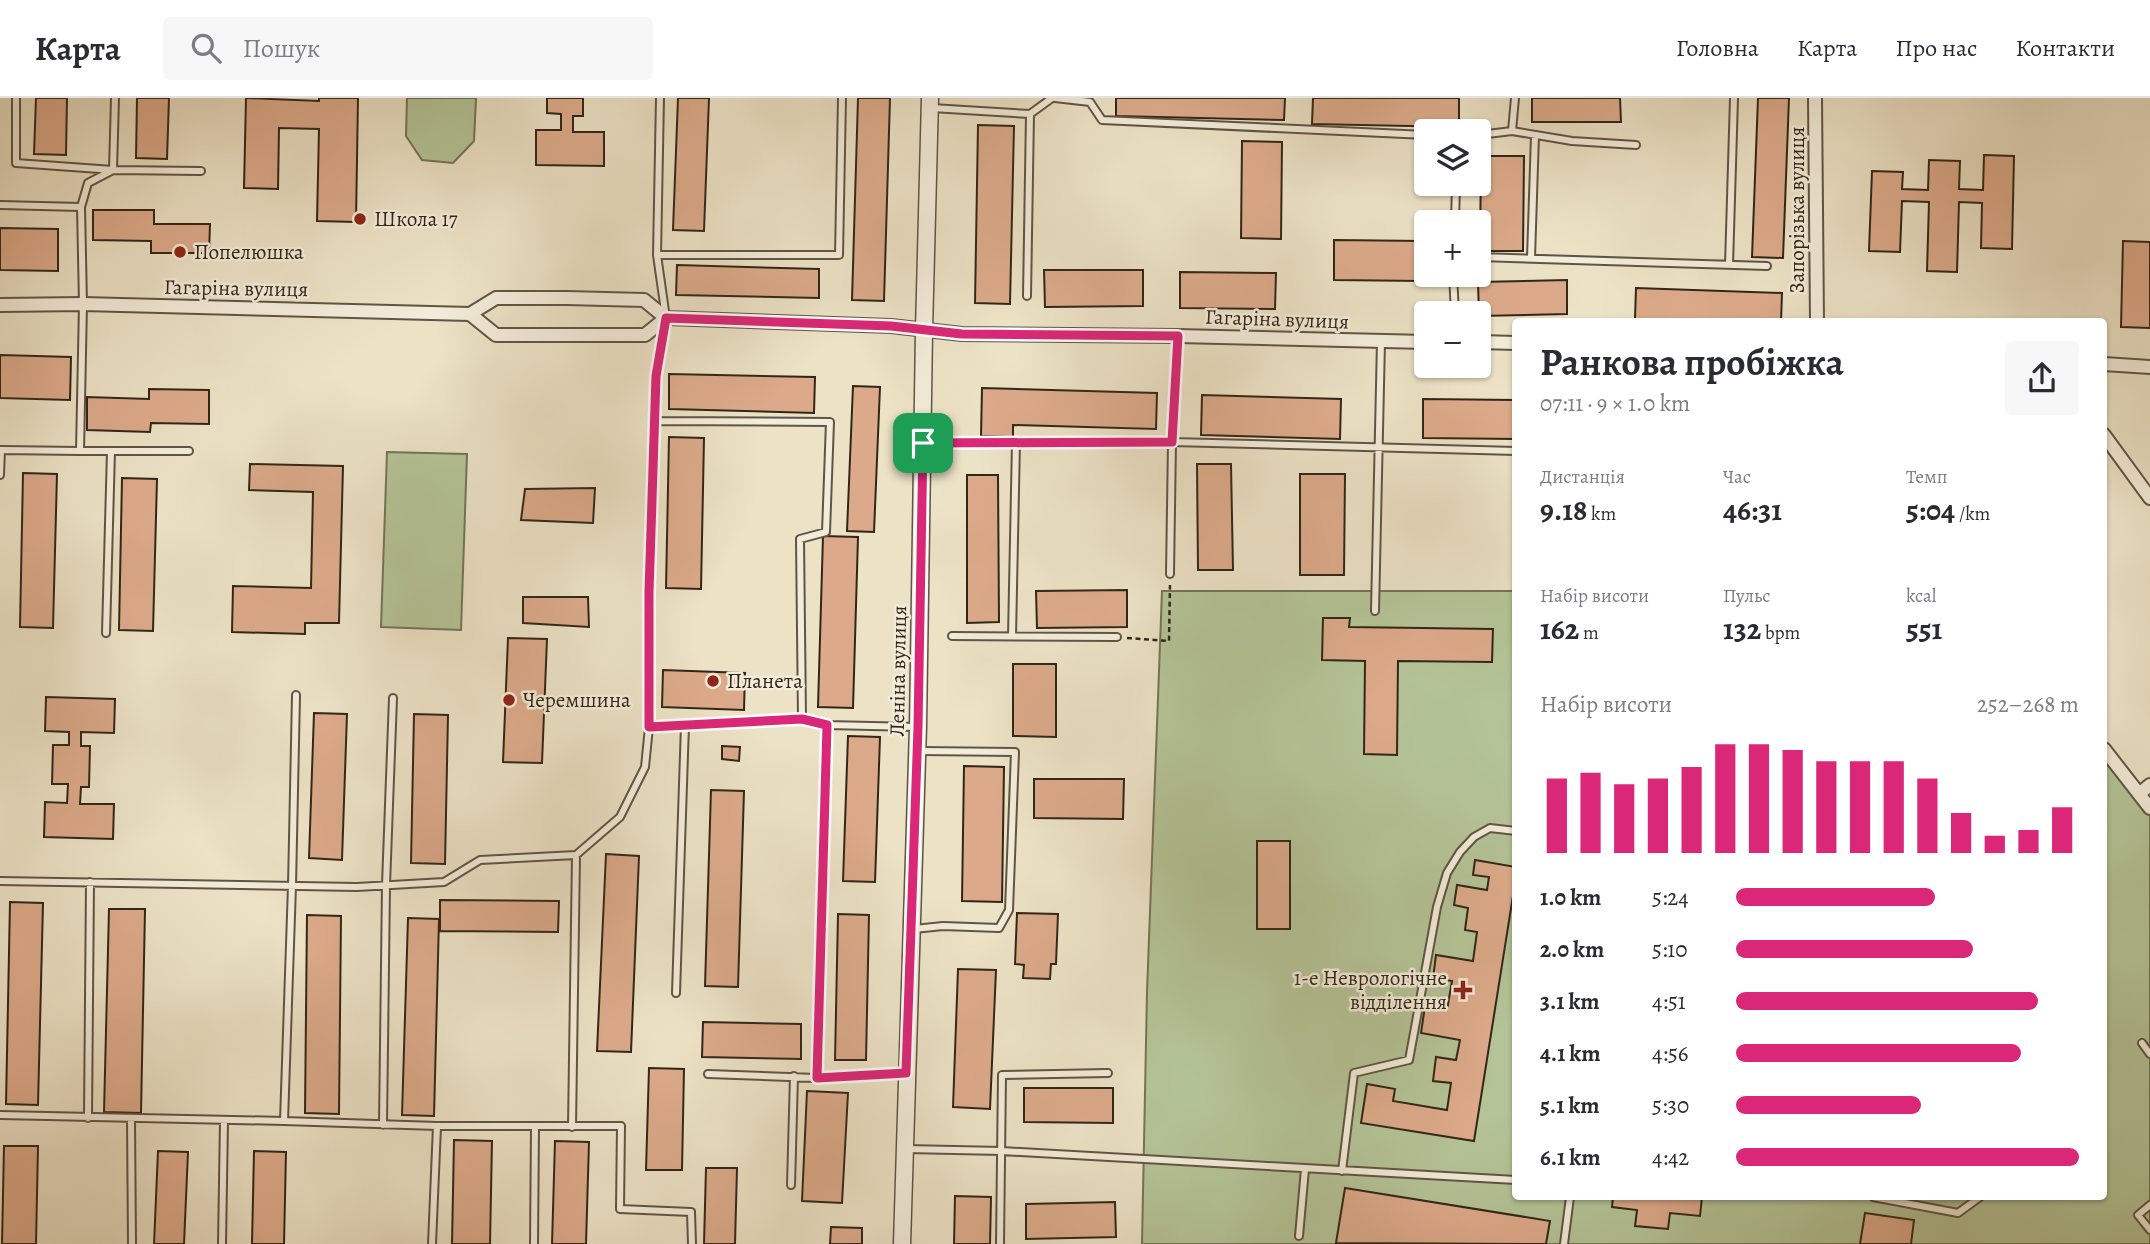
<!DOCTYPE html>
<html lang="uk">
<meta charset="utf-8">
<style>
body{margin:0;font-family:Alegreya,serif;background:#f7f7f7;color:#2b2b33;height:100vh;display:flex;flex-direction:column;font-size:26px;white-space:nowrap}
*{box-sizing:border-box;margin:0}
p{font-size:23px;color:#7c7c81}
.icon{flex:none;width:38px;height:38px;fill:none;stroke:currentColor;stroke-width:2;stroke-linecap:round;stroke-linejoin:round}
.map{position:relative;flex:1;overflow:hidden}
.panel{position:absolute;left:1512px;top:220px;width:595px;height:882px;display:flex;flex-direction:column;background:#fff;border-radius:7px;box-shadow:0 2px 5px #0004}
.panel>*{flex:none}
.buttons{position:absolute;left:1414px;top:21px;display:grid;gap:14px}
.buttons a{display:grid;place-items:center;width:77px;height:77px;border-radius:7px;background:#fff;box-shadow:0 2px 5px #0004;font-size:35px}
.pin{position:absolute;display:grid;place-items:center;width:60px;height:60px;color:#fff;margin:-30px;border-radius:14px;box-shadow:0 4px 10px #0006}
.round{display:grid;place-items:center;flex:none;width:74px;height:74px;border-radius:7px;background:#f7f7f7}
.headline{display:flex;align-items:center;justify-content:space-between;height:119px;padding:0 28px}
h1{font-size:38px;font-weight:600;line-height:52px}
.metrics{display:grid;grid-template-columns:repeat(3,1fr);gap:10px;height:119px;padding:7px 28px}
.metrics div{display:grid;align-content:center}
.metrics b{font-size:30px;font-weight:600}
.metrics small{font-size:19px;font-weight:400}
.metrics p{font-size:19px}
.chart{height:196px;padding:14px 28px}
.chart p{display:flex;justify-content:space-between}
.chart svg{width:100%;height:126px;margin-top:7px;stroke:#db2777;stroke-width:6}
ul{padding:0 28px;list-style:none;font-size:23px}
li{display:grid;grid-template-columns:112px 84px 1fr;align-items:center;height:52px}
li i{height:18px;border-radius:9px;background:#db2777}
header{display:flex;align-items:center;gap:42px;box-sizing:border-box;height:98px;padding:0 35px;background:#fff;border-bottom:2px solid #e1e1e2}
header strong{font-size:33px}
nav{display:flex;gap:38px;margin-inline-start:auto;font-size:24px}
.search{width:490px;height:63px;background:#f7f7f7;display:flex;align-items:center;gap:18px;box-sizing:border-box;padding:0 24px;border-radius:7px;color:#7c7c81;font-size:26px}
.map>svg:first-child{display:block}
</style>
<header>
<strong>Карта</strong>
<div class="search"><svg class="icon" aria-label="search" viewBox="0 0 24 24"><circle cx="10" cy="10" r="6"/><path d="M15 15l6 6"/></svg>Пошук</div>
<nav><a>Головна</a><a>Карта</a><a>Про нас</a><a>Контакти</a></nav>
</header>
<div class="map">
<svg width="2150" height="1146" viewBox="0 0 2150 1146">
<rect width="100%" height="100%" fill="#ece2c6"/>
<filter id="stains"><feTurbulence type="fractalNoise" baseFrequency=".00286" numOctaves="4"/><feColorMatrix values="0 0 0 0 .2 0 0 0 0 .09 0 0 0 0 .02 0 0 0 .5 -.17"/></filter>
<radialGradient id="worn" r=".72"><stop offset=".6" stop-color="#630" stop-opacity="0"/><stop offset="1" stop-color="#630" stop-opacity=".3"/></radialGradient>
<path fill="#b4c497" stroke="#727558" stroke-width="2" d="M407,0H476L474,43L453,65L422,62L406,38Z
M387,354L467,356L461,532L381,529Z
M1162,493H1515L1516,1099H2104V651L2150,710V1146H1142L1147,894Z"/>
<path fill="#dcaa8a" stroke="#312618" stroke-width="2" d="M36,0H67L66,57L34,56Z
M137,0H169L167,61L136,60Z
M246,0L319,3V0H358L356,124L317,123L319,31L279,30L278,91L244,90Z
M547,0H583V18H573V34H604V68L536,67V32H561V16L547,15Z
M678,0H709L704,133L673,132Z
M858,0H890L884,203L852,202Z
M1116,0H1285L1284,22L1116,18Z
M1313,0H1459V29L1312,26Z
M1532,0H1620L1621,24H1532Z
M1758,0H1789L1783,160L1752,159Z
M978,27L1014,28L1010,206L975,205Z
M1242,43L1282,44L1281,141L1241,140Z
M1984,57L2014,58L2012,151L1981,150L1982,105L1959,104L1957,174L1927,173L1929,104L1902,103L1900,154L1869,153L1872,73L1903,74L1902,91L1928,92L1929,62L1960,63L1959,91L1983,92Z
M1481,58H1524L1523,153H1480Z
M93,112H154V126H210L209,155H151V143L93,142Z
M0,130L58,131V173L0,172Z
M1334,142L1423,143L1422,183L1334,182Z
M2123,143L2150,144V230L2121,229Z
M677,167L819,171V200L676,197Z
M1044,172H1143V208L1045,209Z
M1180,174L1276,175L1275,211L1180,210Z
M1567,182V216L1479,218L1478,184Z
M1636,190L1782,195L1781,224L1635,221Z
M0,257L71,259L70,302L0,300Z
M669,276L815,279L814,315L669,311Z
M853,288L880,289L874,434L847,433Z
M982,290L1157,295L1156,331L1013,327V339L981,338Z
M149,291L209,292V326L151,325L150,334L87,332V299L149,301Z
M1202,297L1341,301L1340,341L1201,337Z
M1423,301L1516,302V341L1423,340Z
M669,339L704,340L701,491L666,490Z
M250,366L343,368L339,525H305V536L232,534L233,488L311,490L313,394L249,392Z
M1197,366H1231L1233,472H1198Z
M23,375L57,376L53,530L20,529Z
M1300,376H1345L1344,477H1300Z
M967,377H998L999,524L967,525Z
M122,380L157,381L153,533L119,532Z
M595,390L593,425L521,422L525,391Z
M823,438L858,439L853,610L818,609Z
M1127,492V529L1037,530L1036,493Z
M523,499H588L589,529L523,525Z
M1323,520H1350L1349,529L1493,531L1492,564L1398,563L1397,657L1364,656L1365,563L1322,562Z
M508,540L547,541L542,665L503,664Z
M1013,566H1056V639L1013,638Z
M663,572L745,575L744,612L662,609Z
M46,599L115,601L114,635L81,634V648H90L89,689H81L80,706H114L113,741L44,739L45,704L67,705L68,686H52L53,647H69V634L45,633Z
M314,615L347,616L342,762L309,760Z
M414,616L448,617L445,766L411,765Z
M848,638L880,639L875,784L843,783Z
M722,648L740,649L739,663L722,661Z
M964,668L1004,669L1002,804L962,803Z
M1034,681H1124L1123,721L1034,720Z
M711,692L744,693L738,889L705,888Z
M1257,743H1290V831H1257Z
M606,756L639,758L631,954L597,953Z
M1475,762L1516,769V779L1474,1043L1361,1025L1367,986L1395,991L1393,1003L1447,1012L1451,985L1433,983L1436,959L1456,962L1460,942L1421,935L1425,908L1447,912L1452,883L1433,880L1436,857L1473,863L1477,834L1465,832L1468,810L1454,807L1457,787L1487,792L1489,779L1473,777Z
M440,802L559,803L558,834L440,833Z
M10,804L43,805L38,1007L6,1006Z
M109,811H145L141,1015L104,1014Z
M1017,815L1058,816L1056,866H1051L1050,881L1023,880L1024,867L1015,866Z
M838,816L869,817L866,962H835Z
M307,817L341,818L339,1016L305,1015Z
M408,820L439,821L434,1018L402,1017Z
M958,871L996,872L990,1011L953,1009Z
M703,924L801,926V961L702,959Z
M649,970L684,971L682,1072H646Z
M1024,990H1113V1025L1024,1024Z
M807,993L848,995L842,1105L802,1103Z
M454,1042L492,1043L490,1146H452Z
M555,1043L589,1044L586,1146H552Z
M4,1048H38L36,1146H2Z
M158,1053L188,1054L184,1146H154Z
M254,1053L286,1054L284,1146H252Z
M706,1070H737L735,1146H704Z
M1345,1090L1550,1123L1546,1146L1336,1145Z
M955,1098L991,1099L990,1146H954Z
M1613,1099H1702L1700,1118L1670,1115L1668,1131L1635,1128L1637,1112L1612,1109Z
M1115,1104L1116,1139L1026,1141V1106Z
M1865,1115L1914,1122L1911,1146H1860Z
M831,1129L862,1130V1146H830Z"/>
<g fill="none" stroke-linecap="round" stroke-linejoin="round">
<g stroke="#605544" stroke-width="10">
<path id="service" d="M16,0V65L113,72L201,73
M1055,0L1090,4L1102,22L1426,37
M932,10L1030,16L1027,198
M1030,16L1052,0
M1512,33L1515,0
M1479,37L1512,33L1572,43L1636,47
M0,107L81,109L83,206L80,353H189
M81,109L88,85L113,72L115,0
M1455,124L1456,86
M657,157H839L842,0
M1479,159L1767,168
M1531,160L1535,37
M1729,167L1734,0
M1453,177L1455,215
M655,323L830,324L826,434L800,441L802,621
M1016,344H1172L1516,353
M923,345L1016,344L1012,538
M0,377L1,352L80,353
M1170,476L1172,344L1178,238
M649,494L656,277L666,220L657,157L660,0
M1375,513L1381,243
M106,535L111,353
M952,538L1117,539
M0,783L357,789L444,784L480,762L576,757L620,719L645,669L649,629L802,621L827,627L916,629
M914,831L943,828L999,830L1009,812L1015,654L919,653
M676,895L685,627
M2142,945L2150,956
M708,976L816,980L905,975
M816,980L827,627
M0,1017L284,1023L437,1028H621L620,1111L691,1114L692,1146
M88,1020L90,784
M131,1021L132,1146
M284,1023L292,788L296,597
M383,1027L386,787L393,600
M572,1029L576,757
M906,1051L1002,1053L1516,1082
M1342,1073L1354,975L1409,962L1437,809L1447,775L1460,754L1474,739L1490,730L1516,733
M791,1087L794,978
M1873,1099L1958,1115L1980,1099
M2150,1107L2138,1117L2150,1132
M1299,1138L1305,1071
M222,1146L224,1022
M432,1146L437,1028
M534,1146L535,1028
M1000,1146L1002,977L1108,975
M1564,1146L1570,1099"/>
</g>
<g stroke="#605544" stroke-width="16">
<path id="minor" d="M1815,0L1817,224
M0,207L83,206L470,216L496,200H567L644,202L666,220L891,228L962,236L1178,238L1426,244
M470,216L496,237H645L666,220
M1479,244L1516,245
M2104,266L2150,269
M2104,337L2150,400
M2104,651L2150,710
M2139,696L2150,687"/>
</g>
<g stroke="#605544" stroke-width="19">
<path id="tertiary" d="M902,1146L918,629L924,233L930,0"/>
</g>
<path stroke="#312618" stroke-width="2.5" stroke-dasharray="5 3.5" stroke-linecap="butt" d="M649,504V617
M1127,540L1169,543L1170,487"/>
<use href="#service" stroke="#f3ecda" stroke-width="6"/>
<use href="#minor" stroke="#f3ecda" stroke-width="12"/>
<use href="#tertiary" stroke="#f3ecda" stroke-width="16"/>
</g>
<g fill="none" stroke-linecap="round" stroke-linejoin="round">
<g stroke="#fff" stroke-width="14">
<path id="route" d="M666,220L891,228L962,236L1178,238L1172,344L923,345L918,629L906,975L817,980L827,627L802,621L649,629V494L656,278Z"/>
</g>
<use href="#route" stroke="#db2777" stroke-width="9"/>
</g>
<g fill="#8f2418" stroke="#f3ecda" stroke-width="2.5">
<circle cx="360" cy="121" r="7"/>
<circle cx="180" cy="154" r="7"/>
<circle cx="713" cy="583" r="7"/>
<circle cx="509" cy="602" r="7"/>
<path d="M1459.5 881.5h7v7h7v7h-7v7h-7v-7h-7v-7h7z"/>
</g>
<g text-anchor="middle" stroke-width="5" stroke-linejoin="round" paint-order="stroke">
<g font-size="21" fill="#312618" stroke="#f3ecda">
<text transform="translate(1797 112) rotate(-90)" y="7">Запорізька вулиця</text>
<text transform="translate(236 190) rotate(1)" y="7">Гагаріна вулиця</text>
<text transform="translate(1277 221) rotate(2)" y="7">Гагаріна вулиця</text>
<text transform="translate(898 573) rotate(-89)" y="7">Леніна вулиця</text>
</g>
<g font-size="21" fill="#312618" stroke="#f3ecda" text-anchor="start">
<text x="374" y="128">Школа 17</text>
<text x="194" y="161">Попелюшка</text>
<text x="727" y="590">Планета</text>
<text x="523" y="609">Черемшина</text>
<text x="1447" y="887" text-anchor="end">1-е Неврологічне<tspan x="1447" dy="24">відділення</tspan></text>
</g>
</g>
<rect width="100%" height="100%" filter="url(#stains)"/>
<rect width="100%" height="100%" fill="url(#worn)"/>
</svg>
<div class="buttons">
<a><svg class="icon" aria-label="layers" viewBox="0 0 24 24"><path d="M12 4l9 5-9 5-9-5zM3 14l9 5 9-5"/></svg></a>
<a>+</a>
<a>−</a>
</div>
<div class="pin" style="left:923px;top:345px;background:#1e9e55"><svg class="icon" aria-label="arrive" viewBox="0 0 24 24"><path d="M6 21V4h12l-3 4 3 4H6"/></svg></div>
<section class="panel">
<div class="headline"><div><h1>Ранкова пробіжка</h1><p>07:11 · 9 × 1.0 km</p></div><a class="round"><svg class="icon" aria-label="share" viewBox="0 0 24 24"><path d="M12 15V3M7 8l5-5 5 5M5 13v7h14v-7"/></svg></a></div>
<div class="metrics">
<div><p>Дистанція</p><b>9.18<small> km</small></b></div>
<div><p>Час</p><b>46:31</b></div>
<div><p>Темп</p><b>5:04<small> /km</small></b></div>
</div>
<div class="metrics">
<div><p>Набір висоти</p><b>162<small> m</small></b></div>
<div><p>Пульс</p><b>132<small> bpm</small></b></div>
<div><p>kcal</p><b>551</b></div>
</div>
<div class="chart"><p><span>Набір висоти</span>252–268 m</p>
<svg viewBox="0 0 160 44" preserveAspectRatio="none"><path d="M5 44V18M15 44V16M25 44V20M35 44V18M45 44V14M55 44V6M65 44V6M75 44V8M85 44V12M95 44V12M105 44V12M115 44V18M125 44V30M135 44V38M145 44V36M155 44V28"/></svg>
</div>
<ul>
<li><b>1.0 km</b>5:24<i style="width:58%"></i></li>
<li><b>2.0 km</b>5:10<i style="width:69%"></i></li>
<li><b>3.1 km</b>4:51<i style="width:88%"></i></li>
<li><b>4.1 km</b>4:56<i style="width:83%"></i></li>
<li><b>5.1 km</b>5:30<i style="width:54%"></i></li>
<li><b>6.1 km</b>4:42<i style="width:100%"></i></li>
</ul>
</section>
</div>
